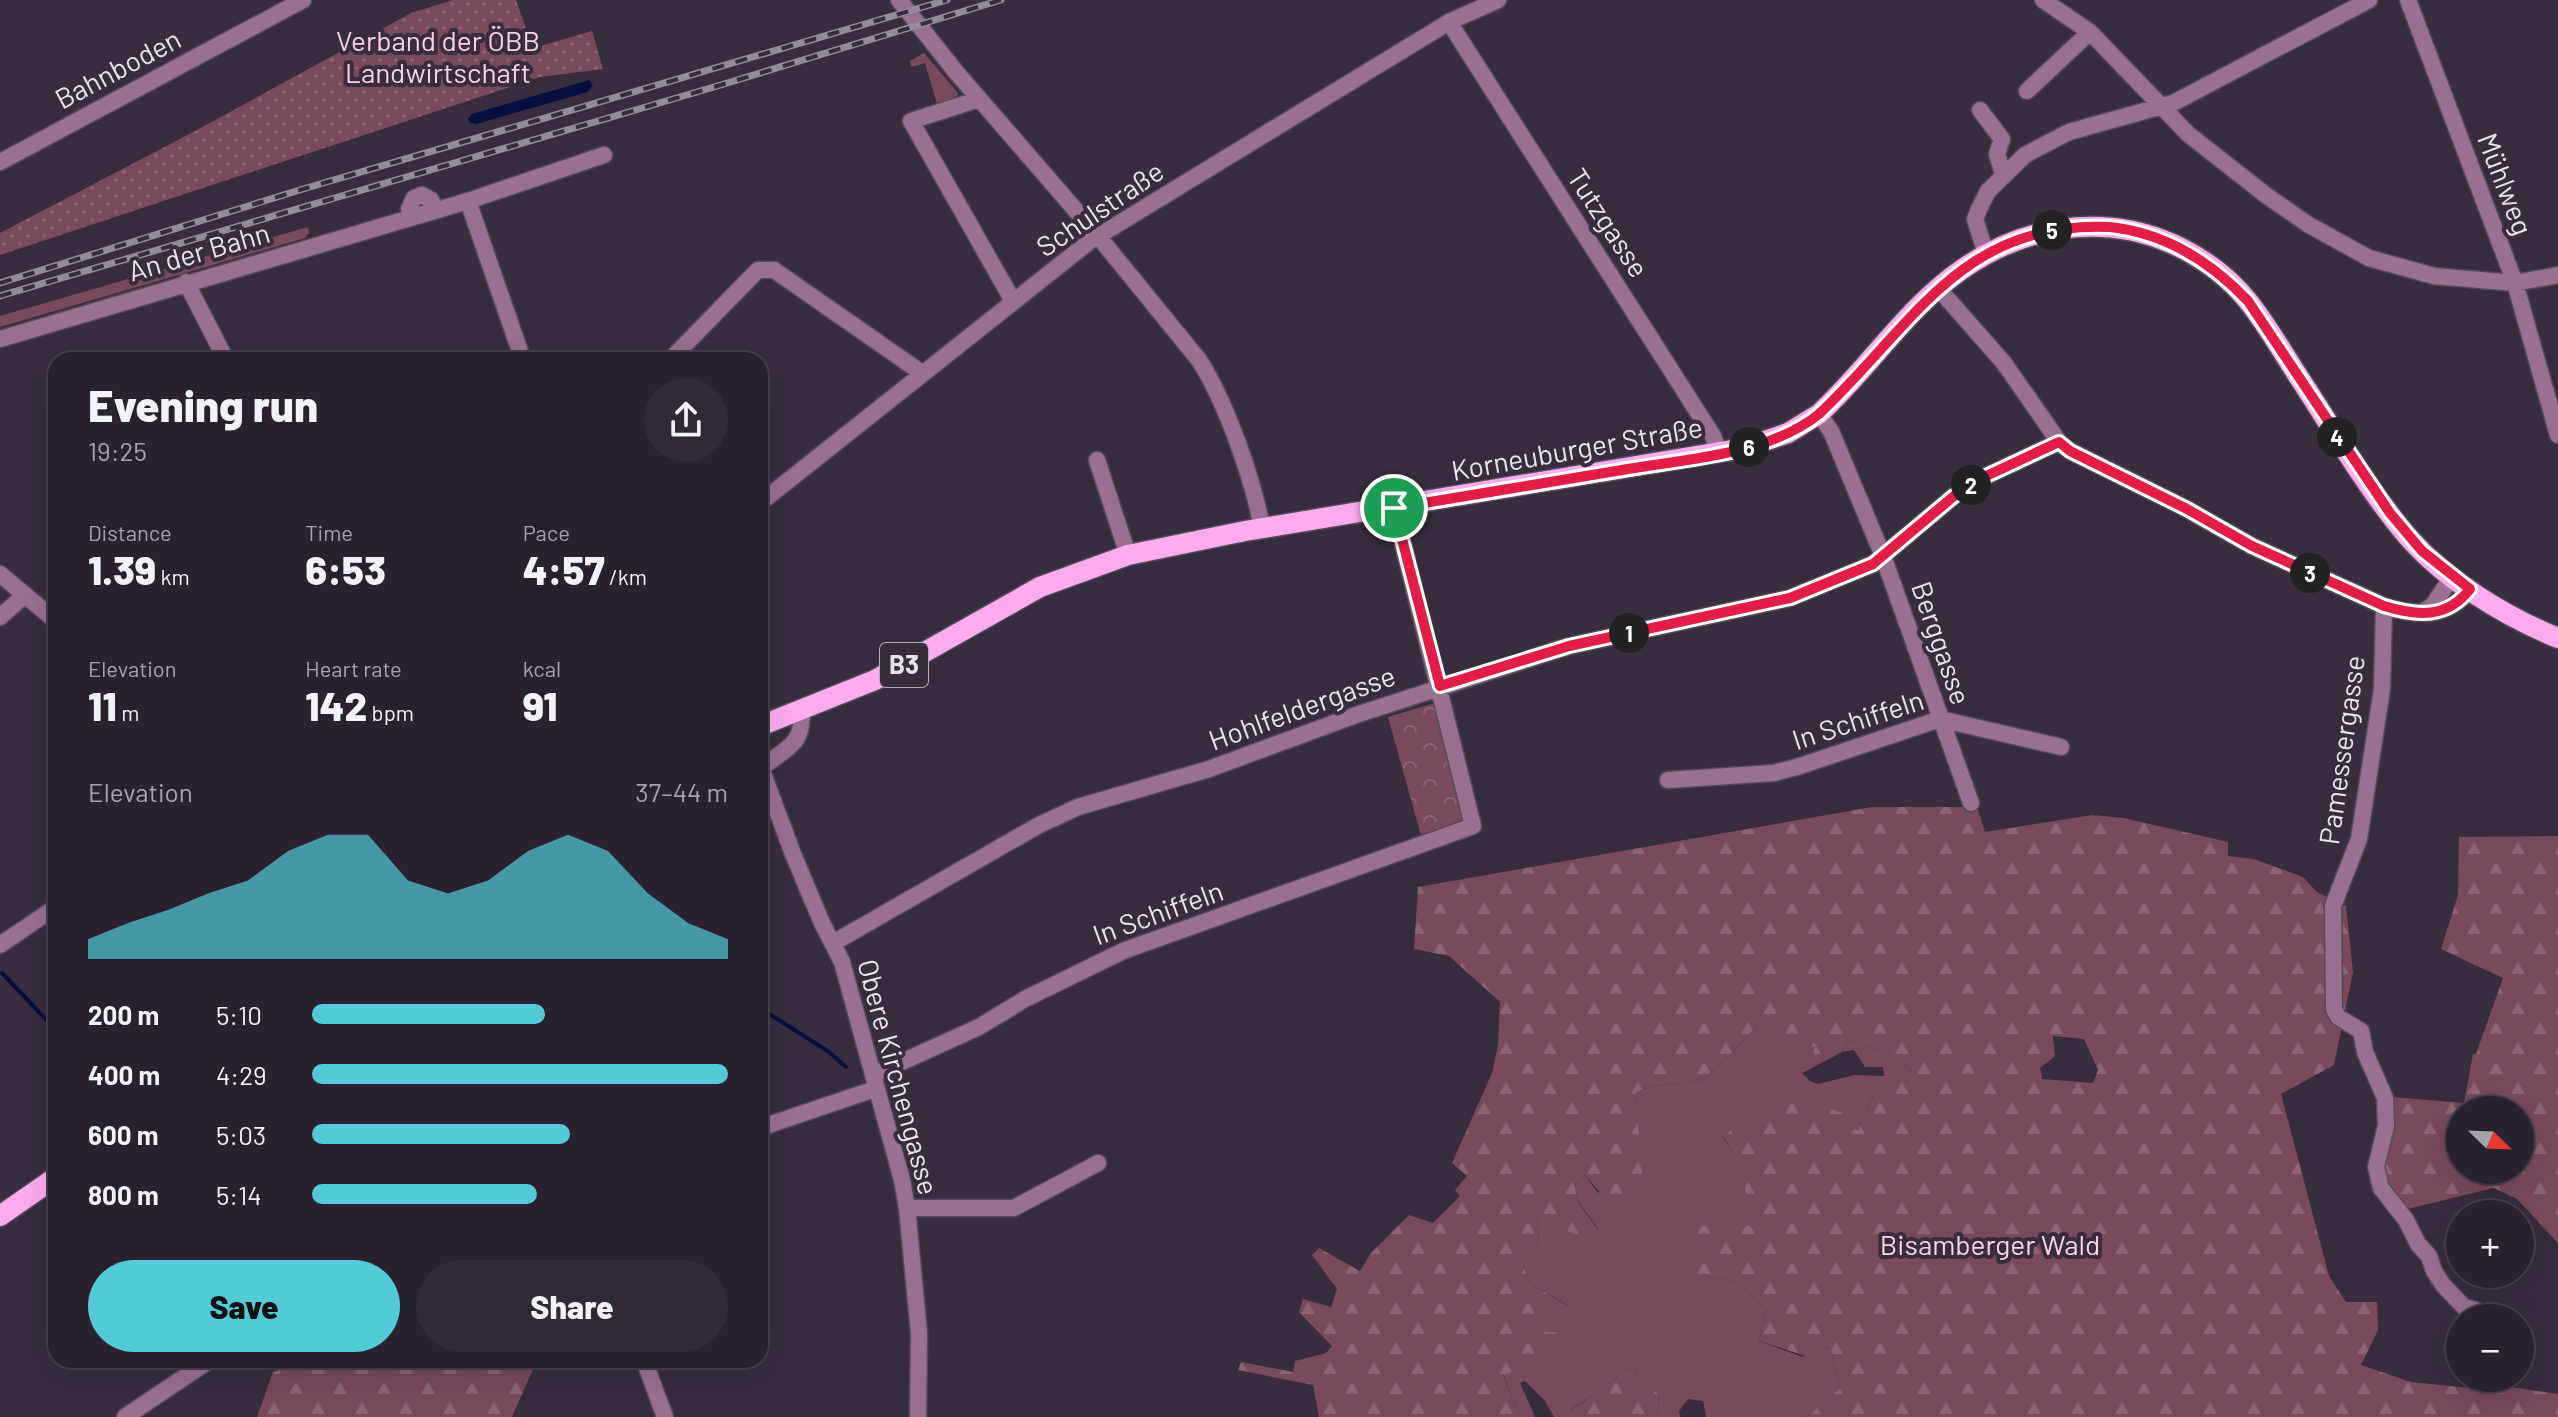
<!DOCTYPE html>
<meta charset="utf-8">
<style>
body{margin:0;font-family:Barlow,sans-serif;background:#312a36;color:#f1f3f6;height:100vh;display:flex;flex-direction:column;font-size:30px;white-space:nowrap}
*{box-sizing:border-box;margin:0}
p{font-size:26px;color:#a5a4aa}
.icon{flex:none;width:44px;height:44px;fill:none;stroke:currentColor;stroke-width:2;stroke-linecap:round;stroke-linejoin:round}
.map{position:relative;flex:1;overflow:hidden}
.side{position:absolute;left:48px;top:352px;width:720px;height:1016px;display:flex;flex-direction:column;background:#29222e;border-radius:24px;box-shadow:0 8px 32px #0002,0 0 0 2px #453f4a}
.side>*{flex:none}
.needle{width:52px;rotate:113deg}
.controls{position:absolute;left:2446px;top:1096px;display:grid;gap:16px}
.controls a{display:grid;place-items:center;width:88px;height:88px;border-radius:50%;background:#29222e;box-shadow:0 8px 32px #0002,0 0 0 2px #453f4a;font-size:40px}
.pin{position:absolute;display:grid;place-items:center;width:68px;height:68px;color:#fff;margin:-34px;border:4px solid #fff;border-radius:50%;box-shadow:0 2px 8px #0007}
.km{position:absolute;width:40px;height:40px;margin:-20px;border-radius:50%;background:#222;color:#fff;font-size:22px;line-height:40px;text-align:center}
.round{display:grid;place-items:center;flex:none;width:84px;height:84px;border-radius:42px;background:#312a36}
.head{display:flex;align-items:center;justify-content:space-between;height:136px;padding:0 40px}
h1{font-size:44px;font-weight:800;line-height:60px}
.metrics{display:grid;grid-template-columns:repeat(3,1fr);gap:12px;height:136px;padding:8px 40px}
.metrics div{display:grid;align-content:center}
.metrics b{font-size:40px;font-weight:800}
.metrics small{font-size:22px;font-weight:400}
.metrics p{font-size:22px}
.chart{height:224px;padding:16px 40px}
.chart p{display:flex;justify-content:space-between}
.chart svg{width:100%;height:144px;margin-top:8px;fill:#52cbd7;opacity:.7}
.action{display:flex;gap:16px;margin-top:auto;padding:16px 40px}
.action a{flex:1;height:92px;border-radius:48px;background:#52cbd7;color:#111;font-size:32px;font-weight:800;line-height:92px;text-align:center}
.action a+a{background:#312a36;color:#f1f3f6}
ul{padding:0 40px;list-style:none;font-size:26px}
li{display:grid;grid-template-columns:128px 96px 1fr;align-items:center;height:60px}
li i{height:20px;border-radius:10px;background:#52cbd7}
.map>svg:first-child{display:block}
</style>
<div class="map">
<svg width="2558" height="1417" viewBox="0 0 2558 1417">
<defs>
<pattern id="forest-firs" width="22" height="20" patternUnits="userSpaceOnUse" patternTransform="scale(2)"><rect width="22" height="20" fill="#774a5c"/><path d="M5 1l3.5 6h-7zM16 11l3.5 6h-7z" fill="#8a6474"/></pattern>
<pattern id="park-crowns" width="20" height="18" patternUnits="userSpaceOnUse" patternTransform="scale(2)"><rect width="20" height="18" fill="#774a5c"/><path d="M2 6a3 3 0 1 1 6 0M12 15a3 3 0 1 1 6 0" fill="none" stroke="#8a6474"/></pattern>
<pattern id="garden-dots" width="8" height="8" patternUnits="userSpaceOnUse" patternTransform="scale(2)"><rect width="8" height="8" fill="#774a5c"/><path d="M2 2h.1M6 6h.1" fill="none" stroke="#8a6474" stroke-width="1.8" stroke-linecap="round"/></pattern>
</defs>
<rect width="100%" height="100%" fill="#372d3d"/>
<path fill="#774a5c" d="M924,53L958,93L956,98L937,104L925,63L911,67L910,61Z
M308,227L309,233L305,238L0,327V316Z
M1785,1009L1816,1046L1808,1070L1802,1073L1810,1081L1818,1084L1854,1075L1884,1076L1883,1067H1865L1854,1050L1842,1052L1848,1039L1884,1052L1912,1070L1906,1082L1875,1092L1858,1130L1852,1128L1723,1137L1732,1151V1166L1738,1169L1758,1227L1690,1226L1700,1275L1737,1282L1766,1310L1759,1341L1803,1357L1821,1348L1830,1347L1840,1388L1807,1417H1706L1703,1401L1688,1399L1679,1411L1680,1417H1657L1660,1395L1627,1368L1598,1392L1570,1410L1575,1417H1554L1545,1401L1525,1381L1520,1383L1535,1417H1520L1503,1374L1527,1367L1551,1319L1569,1306L1531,1284L1523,1266L1539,1242L1537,1218L1599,1230L1578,1201L1575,1185L1584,1174L1598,1193L1640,1157L1636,1092L1654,1086L1701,1081L1722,1063L1759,1024Z"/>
<path fill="url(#forest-firs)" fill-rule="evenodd" d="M1872,807H1977L1985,832L2092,815L2124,818L2228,842V856L2254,859L2303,877L2317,892L2346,906L2353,972L2334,1065L2281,1094L2329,1276L2346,1302H2377L2378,1330L2361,1365L2411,1382L2480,1389L2504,1386L2558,1394V1417H1807L1840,1388L1830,1347L1821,1348L1815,1359L1759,1341L1766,1310L1737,1282L1700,1275L1690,1265V1226H1757L1738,1169L1732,1166V1151L1723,1136L1743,1122L1792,1095L1843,1113L1852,1128L1858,1130L1875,1092L1895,1080L1906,1082L1912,1070L1884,1052L1848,1039L1842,1052L1808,1070L1815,1047L1798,1046L1779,1028L1784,1010L1759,1024L1722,1063L1701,1081L1654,1086L1636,1092L1643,1190L1612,1206L1584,1174L1575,1185L1578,1202L1599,1231L1586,1239L1537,1218L1539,1242L1523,1266L1531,1284L1570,1307L1551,1319L1545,1332H1559L1555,1352L1534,1357L1527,1367L1503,1375L1520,1417H1319L1313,1385L1238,1370L1241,1362L1293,1372L1295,1361L1326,1353L1332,1346L1299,1312L1303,1299L1331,1307L1337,1289L1312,1255L1319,1248L1360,1271L1371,1253L1409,1215L1433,1223L1460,1196L1455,1190L1467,1176L1452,1163L1492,1073L1498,1046L1500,1002L1449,956L1414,949L1418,887ZM2053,1036L2084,1039L2098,1070L2093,1083L2042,1079L2040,1068L2055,1056Z
M2558,836V1243L2517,1199L2494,1188L2395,1212L2381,1193L2392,1097L2464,1103L2473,1054H2476L2503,978L2441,949L2458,895L2459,837ZM2460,1110H2520V1170H2460Z
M312,1360H537L512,1417H257L273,1372Z
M1627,1368L1660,1395L1657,1417H1575L1569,1411L1598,1392Z"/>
<path fill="url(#park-crowns)" d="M1435,703L1463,818L1460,825L1422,839L1388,717Z"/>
<path fill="url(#garden-dots)" d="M453,0H516L533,48L592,31L603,69L540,77L0,255V233L197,130L411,13Z"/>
<path fill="#070f3e" d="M589,80L593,85L588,92L476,124L470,123L468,119L472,114Z"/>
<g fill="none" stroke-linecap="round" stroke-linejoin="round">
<path stroke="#070f3e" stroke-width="4" d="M2,973L56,1030
M760,1008L829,1052L846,1067"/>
<g stroke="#534a59" stroke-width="19">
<path id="minor" d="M899,0L956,72L1098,236L1199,360C1226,402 1253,479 1262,528
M2043,0L2090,32L2188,134L2267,196L2309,225L2369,258L2434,276L2515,283L2558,275
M2408,0L2515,283L2558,435
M1449,22L1713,436L1719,453
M2027,91L2090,32
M979,99L911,121L1013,301
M1980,110L2002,139L1997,154L2003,174
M0,162L303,0
M468,201L523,360
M413,217L409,209L414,198L422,195L431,200L435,210
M1986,254L1975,219L1979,209L1988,191L2025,155L2069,132L2173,103L2369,0
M186,282L226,360
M1938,288L2004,363L2059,442L2070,451L2187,509L2252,546L2384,606C2417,616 2447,619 2470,589
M0,339L468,201L604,155
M670,360L758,270H774L922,373
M1819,414L1831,431L1883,556L1971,803
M1097,460L1128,555
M760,503L1090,241L1449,22L1498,0
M0,574L56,621
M2384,606L2382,689L2359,839L2333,906L2334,1009L2338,1017L2361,1031L2365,1052L2385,1098L2386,1126L2376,1167L2381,1188L2406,1220L2418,1244L2429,1256L2434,1271L2443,1285L2464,1307L2476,1310L2480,1318
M2423,612L2433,605L2452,577
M0,617L25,595
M760,765L793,854L822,923L842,962L902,1180L907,1208L919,1333L918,1417
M761,768C785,749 805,744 801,711
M1668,780L1774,773L1800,766L1940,719L2061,747
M833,943L1039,825L1078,807L1209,769L1356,715L1569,646L1790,598L1873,564L1954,496L1984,477L2059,442
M0,945L56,907
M873,1075L979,1027L1025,999L1123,951L1473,826L1394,508
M760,1128L875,1089
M907,1208H1014L1098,1163
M644,1360L665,1417
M125,1417L210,1360"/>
</g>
<g stroke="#534a59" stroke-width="23">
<path id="major" d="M760,726L875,680L1040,587L1128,555L1245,531L1744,448L1788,433L1819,414C1869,368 1908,306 1964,268C2005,240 2051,225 2101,227C2157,229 2213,258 2248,301C2268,326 2284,355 2302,382C2336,434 2368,490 2408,537C2447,581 2504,616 2558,638
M0,1216L56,1177"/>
</g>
<use href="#minor" stroke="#987090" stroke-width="16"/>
<use href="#major" stroke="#ffacef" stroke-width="20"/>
<g stroke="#938b98" stroke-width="7">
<path id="rail" d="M0,283L303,189L947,0
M0,296L714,87L1001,0"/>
</g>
<use href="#rail" stroke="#372d3d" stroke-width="4" stroke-dasharray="12" stroke-linecap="butt"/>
</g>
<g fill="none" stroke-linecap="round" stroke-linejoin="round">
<g stroke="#fff" stroke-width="16">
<path id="route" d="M2110,227C2166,233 2210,261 2248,301L2390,513L2422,551L2470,589C2447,619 2417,616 2384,606L2252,546L2187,509L2070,451L2059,442L1984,477L1954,496L1873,564L1790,598L1569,646L1440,686L1394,508C1470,495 1546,483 1622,470C1684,459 1769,455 1819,414C1913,326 1961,220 2110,227Z"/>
</g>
<use href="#route" stroke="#e11d48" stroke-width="10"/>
</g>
<g text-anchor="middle" stroke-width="8" stroke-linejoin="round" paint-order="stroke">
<rect fill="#372d3d" stroke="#b4acb9" stroke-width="2" x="880" y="643" width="48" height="44" rx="6"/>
<g font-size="26" font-weight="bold" fill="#e9e3ee">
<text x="904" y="674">B3</text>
</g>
<g font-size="28" fill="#f9d1df" stroke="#372d3d">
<text x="438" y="51">Verband der ÖBB<tspan x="438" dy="32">Landwirtschaft</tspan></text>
<text x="1990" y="1255">Bisamberger Wald</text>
</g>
<g font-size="28" fill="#e9e3ee" stroke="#372d3d">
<text transform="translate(118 69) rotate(-28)" y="10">Bahnboden</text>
<text transform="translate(2505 184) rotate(69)" y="10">Mühlweg</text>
<text transform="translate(1100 209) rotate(-34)" y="10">Schulstraße</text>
<text transform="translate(1608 223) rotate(57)" y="10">Tutzgasse</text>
<text transform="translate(199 252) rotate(-16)" y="10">An der Bahn</text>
<text transform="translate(1577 449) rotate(-10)" y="10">Korneuburger Straße</text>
<text transform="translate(1941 643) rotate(71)" y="10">Berggasse</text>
<text transform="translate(1302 708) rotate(-20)" y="10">Hohlfeldergasse</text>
<text transform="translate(1858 720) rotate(-18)" y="10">In Schiffeln</text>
<text transform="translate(2342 750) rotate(-82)" y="10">Pamessergasse</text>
<text transform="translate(1158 913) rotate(-20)" y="10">In Schiffeln</text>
<text transform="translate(898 1077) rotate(75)" y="10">Obere Kirchengasse</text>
</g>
</g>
</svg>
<div class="controls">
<a><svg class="needle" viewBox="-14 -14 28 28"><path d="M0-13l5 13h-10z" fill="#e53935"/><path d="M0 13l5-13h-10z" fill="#a5a4aa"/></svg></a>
<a>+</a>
<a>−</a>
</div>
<div class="pin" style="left:1394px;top:508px;background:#1e9e55"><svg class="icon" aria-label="arrive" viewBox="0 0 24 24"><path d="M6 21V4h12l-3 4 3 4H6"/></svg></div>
<b class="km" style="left:1629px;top:633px">1</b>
<b class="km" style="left:1971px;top:485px">2</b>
<b class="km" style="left:2310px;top:573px">3</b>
<b class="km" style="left:2337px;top:437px">4</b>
<b class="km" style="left:2052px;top:230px">5</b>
<b class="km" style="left:1749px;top:447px">6</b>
<section class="side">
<div class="head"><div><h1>Evening run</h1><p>19:25</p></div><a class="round"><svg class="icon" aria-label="share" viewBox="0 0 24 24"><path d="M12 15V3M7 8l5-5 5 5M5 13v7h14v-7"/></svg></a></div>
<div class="metrics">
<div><p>Distance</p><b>1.39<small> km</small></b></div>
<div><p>Time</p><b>6:53</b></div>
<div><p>Pace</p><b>4:57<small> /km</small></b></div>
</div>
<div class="metrics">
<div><p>Elevation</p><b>11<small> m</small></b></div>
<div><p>Heart rate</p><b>142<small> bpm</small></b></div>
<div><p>kcal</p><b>91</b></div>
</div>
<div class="chart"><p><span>Elevation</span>37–44 m</p>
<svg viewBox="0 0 160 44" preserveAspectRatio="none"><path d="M0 44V38L10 33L20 29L30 24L40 20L50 11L60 6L70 6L80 20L90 24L100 20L110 11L120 6L130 11L140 24L150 33L160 38V44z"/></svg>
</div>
<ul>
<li><b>200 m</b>5:10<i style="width:56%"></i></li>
<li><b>400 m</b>4:29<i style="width:100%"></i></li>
<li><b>600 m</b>5:03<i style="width:62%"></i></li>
<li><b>800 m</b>5:14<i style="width:54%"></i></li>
</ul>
<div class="action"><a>Save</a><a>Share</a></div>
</section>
</div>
